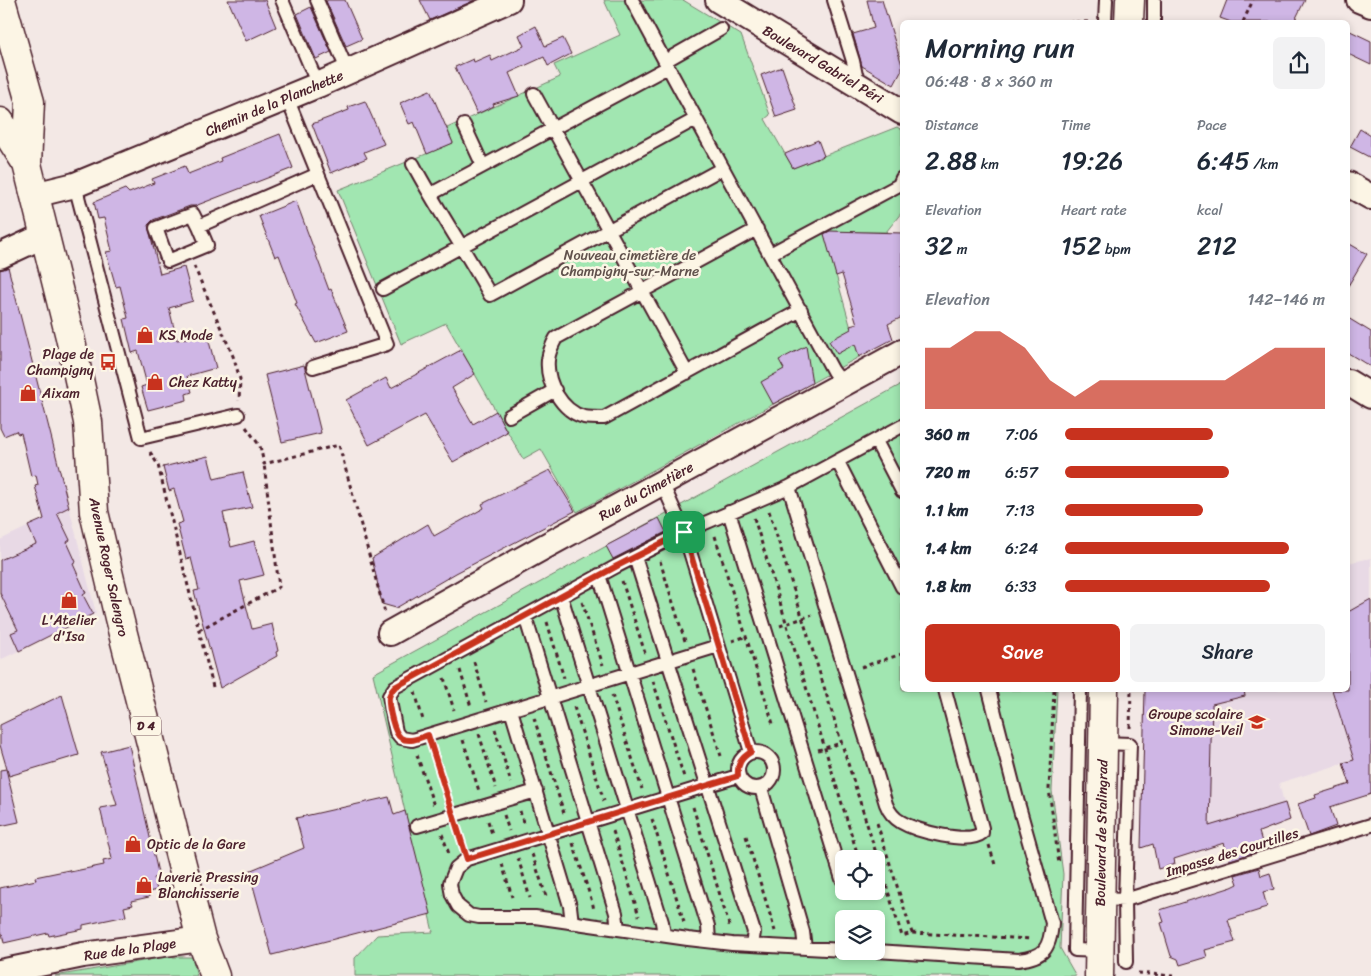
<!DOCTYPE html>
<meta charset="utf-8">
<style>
body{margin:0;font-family:Sriracha,sans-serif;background:#f2f2f3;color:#1f2937;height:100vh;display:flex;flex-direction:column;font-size:19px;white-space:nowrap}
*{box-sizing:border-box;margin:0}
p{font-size:16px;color:#747a83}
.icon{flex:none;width:28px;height:28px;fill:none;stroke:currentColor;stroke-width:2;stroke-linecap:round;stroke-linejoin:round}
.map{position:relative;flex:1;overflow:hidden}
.drawer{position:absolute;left:900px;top:20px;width:450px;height:672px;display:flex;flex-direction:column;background:#fff;border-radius:8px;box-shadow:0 2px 8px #0003}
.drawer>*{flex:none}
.fabs{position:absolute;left:835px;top:850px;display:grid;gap:10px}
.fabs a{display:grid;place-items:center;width:50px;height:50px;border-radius:8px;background:#fff;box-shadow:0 2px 8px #0003;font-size:25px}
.pin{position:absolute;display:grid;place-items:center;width:42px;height:42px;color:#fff;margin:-21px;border-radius:10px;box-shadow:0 2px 8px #0006}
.round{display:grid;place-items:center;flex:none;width:52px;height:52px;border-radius:8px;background:#f2f2f3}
.head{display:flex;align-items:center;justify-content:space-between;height:85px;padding:0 25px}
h1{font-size:28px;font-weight:600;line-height:38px}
.stats{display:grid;grid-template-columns:repeat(3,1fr);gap:8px;height:85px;padding:5px 25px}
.stats div{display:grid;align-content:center}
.stats b{font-size:25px;font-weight:600}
.stats small{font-size:14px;font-weight:400}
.stats p{font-size:14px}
.chart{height:140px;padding:10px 25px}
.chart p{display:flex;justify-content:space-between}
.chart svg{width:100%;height:90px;margin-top:5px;fill:#c8321e;opacity:.7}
.button{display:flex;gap:10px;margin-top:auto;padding:10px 25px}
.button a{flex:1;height:58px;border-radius:8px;background:#c8321e;color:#fff;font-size:20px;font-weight:600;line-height:58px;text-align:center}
.button a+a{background:#f2f2f3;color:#1f2937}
ul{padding:0 25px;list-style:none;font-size:16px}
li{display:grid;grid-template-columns:80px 60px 1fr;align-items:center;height:38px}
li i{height:12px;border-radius:6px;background:#c8321e}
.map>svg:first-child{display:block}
</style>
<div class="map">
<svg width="1371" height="976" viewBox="0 0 1371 976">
<rect width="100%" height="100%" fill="#f3e8e5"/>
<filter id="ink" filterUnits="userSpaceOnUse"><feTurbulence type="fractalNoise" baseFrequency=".02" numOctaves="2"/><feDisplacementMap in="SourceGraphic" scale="10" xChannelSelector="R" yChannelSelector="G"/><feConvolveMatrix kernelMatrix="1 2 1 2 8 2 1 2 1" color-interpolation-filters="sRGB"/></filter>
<g filter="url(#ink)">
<path fill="#e8d9e5" d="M69,507L96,613L0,660V540Z
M1371,558V755L1279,783L1284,803L1141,848L1144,690H1348V563Z"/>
<path fill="#a1e6b1" stroke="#76826e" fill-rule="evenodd" d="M604,0H683L741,35L770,115L765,119L793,168L897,127L902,130V212L886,232H824L859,357L577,512L541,449L523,459L446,323L401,344L338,190L453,143L447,128L560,77L554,65L620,35Z
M902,384V690H1057L1052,791L1063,874L1060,948L1076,976H355V958L377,935L433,932L373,674ZM844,859H876V891H844ZM844,919H876V951H844Z
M166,957H192L197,976H55Z"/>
<path fill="#cfb6e5" stroke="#4a1f2b" d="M228,0H265L276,27L246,41Z
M328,0H345L362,39L346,46L326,1Z
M420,0H475L430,20Z
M867,0H882L902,65V70L894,85L862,66L853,34L874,28Z
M1227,0H1305L1294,22H1231L1220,18Z
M311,7L331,52L316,59L297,14Z
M536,26L545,46L563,38L571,54L548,66L544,57L509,73L519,96L493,104L494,106L477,114L455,67L473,59L474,62L490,55L492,61L524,46L519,35Z
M1348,30L1371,41V65L1348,54Z
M782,67L797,110L776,117L761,75Z
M430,90L453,143L427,154L414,122L409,124L400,103Z
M365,101L384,144L364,152L367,158L331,173L312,124L349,110L348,107Z
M1360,129L1371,136V158L1350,147Z
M280,134L293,168L195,206H190L153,220L148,225L160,274L184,267L193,301L169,308L177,340L207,334L216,368L187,376L192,392L186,394L187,400L148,410L141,387L147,385L138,351L132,353L124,319L128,318L120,286L116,287L106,252L112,251L104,218L98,219L94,202L125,189L129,193L154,183L152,179L185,166L188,174L221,161L220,158Z
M818,140L824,156L793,168L785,154Z
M296,201L329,290L331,289L348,331L316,343L295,304L297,303L279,255L275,257L259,216Z
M830,231L902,233V317L888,324L893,339L859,357L855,344L837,354L829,341L851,329L850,326L857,324L842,274L836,276L824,234Z
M1348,243L1367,254L1348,286Z
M8,267L69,507L57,513L70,540L67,542L76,562L73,564L86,593L83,595L93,614L19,651L11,633L18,630L0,593V560L36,544L28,526L44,519L35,486L38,485L36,475L31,476L21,433L18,434L16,431L4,436L0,428V270Z
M1348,318L1371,332V367L1348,353Z
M806,346L812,383L773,404L761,382L784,369L779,360Z
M461,350L475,374L452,388L473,424L496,411L507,432L453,462L425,415L369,445L346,400L386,378L391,388Z
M304,365L321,433L282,442L265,375Z
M208,456L214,479L243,472L252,507L223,513L231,547L254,541L264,575L240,581L252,629L272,624L278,651L276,652L277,656L220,688L194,591L199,590L191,558L186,559L177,524L183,522L174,489L169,491L163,467Z
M550,470L575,511L456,573L396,608L382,604L372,558L428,524L434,536L484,508L482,504Z
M659,518L666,532L613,559L606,546Z
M1371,599V794L1330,807L1336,826L1309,836L1298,804L1316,798L1315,795L1350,784L1343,763L1354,760L1332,690H1348V612Z
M1145,690H1244L1245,696L1212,704L1209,826L1285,803L1290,820L1259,832L1262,842L1254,845L1256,852L1230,860L1224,843L1174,859L1175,864L1158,869L1153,844L1141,848Z
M62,695L79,755L9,776L0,745V725Z
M129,745L159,877L154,878L157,890L148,892L149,897L131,901L133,905L124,907L126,916L83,925V929L49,936L48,933L4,943L2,933L0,934V888L36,880L35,877L69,870L70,872L104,865L103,861L112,859L100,808L117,805L101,752Z
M6,769L19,822L0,826V770Z
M389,797L394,815L405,811L431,914L272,955L249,871L304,848L296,818Z
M1259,868L1261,876L1270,873L1274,889L1263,892L1267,907L1260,909V910L1228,920L1235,942L1205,950L1207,957L1180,965L1178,959L1171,956L1161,923L1164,922L1160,910L1232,887L1238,884L1235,875Z"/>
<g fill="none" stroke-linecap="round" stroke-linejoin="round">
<g stroke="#4a1f2b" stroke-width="16">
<path id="lane" d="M282,0L318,85
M317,0L348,72
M632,0L668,67
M834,0L853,61L858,85
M1105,22L1106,0
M1154,22V0
M665,61L721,29
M534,94L687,373
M287,98L387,344L313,367
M464,125L483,166
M413,164C437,209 465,250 490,295L723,168
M75,185L141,438L238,415
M431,194L668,67L833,371L843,384
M199,226L207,245L168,261L156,228L193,214L199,226L318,174
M757,229L556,338C552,345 549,352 548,360C546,382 561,411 584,417C590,418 598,418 604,418L801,310
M770,254L899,185L902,178
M383,289L696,119
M509,416L555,390
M876,441L902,491
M838,462L902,587
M662,483L684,532L751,752
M789,487L886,804C889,812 894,818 901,822C916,831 968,845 982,833V828L945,690
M729,512L842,879
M635,557L754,932L752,945
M599,575L708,926L709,941
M561,596L662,922L664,935
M525,616L616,913L618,929
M718,646L412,740L401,738L396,732L389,696L395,687L617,566L684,532L789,487L902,426
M1080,690L1075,950L1100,951
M511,710L570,906L572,923
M1103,743L1130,744L1125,900L1126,962
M738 770a18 18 0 1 1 36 0a18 18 0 1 1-36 0Z
M738,776L467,859L456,868L450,883L451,890L452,895L458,906L469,915L479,917H535L688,939L732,944L844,950
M761,788L803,932L805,948
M417,826L536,791
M1101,899L1125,900L1371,825
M876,951L1018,960C1044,957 1050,949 1052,923L1018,803L989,690"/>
</g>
<g stroke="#4a1f2b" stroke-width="28">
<path id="street" d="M718,0L902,112
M1359,0L1371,5
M1348,184L1371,197
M34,195L75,185L318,85L509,0
M0,256L45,235
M1348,382L1371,396
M390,633L542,548L902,352
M0,972L83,955L201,939"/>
</g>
<g stroke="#4a1f2b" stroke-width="31">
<path id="secondary" d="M1129,22L1130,0
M1099,976L1104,690"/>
</g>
<g stroke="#4a1f2b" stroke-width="31">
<path id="primary" d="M1,0L30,102L27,164L70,337L88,422L94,512L119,618L201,939L215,976
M0,122L27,164"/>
</g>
<path stroke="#4a1f2b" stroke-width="3" stroke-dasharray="4 4" stroke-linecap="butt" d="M1068,22H1090
M1243,22L1253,0
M194,266L233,356L240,379L239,401
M246,427L260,446L264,464L339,445L385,613
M150,452L158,465L213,687
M769,511L902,936L912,933L1032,939
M754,518L859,859
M715,536L774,727
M660,561L685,641
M622,581L645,653
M582,602L603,665
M547,622L564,678
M780,626L812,615
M199,630L279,587L264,464
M732,641L747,636
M474,662L486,702
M861,667L902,654
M693,669L721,756
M460,670L471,707
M444,678L454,710
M653,681L684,777
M1054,690L1049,789L1059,864
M415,692L423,720
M612,695L642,789
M574,707L604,801
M534,718L564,813
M1130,728L1131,690
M495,729L511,783
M479,734L496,788
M463,740L479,791
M433,750L449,801
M818,750L841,743
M417,755L434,806
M693,807L730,928
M520,811L524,826
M504,815L509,831
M652,819L684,922
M488,821L492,834
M877,823L912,933
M458,831L463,844
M613,831L639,916
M442,834L449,854
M746,836L775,931
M573,843L593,905L594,911
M989,845L996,868
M532,854L546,896
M518,858L530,898
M502,864L512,897
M1138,973L1173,976"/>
<use href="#lane" stroke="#fcf5e5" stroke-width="12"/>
<use href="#street" stroke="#fcf5e5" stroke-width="24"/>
<use href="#secondary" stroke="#fcf5e5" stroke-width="28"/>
<use href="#primary" stroke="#fcf5e5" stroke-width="28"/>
</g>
</g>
<g fill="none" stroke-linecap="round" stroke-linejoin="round" filter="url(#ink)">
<g stroke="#fff" stroke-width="10">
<path id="route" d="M684,532L751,752C741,758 737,764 738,776L467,859L428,735C420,738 409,743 401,738C394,734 388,706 389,697C390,693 392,690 395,687L617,566Z"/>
</g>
<use href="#route" stroke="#c8321e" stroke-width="6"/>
</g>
<defs>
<g id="shop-bare" transform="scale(1.35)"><path d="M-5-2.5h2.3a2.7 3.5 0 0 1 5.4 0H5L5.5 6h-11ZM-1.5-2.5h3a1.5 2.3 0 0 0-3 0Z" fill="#c8321e" stroke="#fcf5e5" stroke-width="2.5" paint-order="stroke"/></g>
<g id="bus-bare" transform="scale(1.35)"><path d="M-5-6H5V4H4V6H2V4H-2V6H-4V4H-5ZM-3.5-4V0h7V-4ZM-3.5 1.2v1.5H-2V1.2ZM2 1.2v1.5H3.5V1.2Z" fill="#c8321e" stroke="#fcf5e5" stroke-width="2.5" paint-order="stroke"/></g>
<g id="school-bare" transform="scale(1.35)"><path d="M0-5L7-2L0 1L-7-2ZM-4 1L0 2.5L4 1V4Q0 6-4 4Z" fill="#c8321e" stroke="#fcf5e5" stroke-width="2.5" paint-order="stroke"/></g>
</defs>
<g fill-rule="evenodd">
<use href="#shop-bare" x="145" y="335"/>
<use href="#bus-bare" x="108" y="362"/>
<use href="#shop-bare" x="155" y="382"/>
<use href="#shop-bare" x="28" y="393"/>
<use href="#shop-bare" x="69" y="600"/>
<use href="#school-bare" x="1257" y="722"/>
<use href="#shop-bare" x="133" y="844"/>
<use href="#shop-bare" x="144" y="885"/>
</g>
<g text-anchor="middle" stroke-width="5" stroke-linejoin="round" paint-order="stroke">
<rect fill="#fcf5e5" stroke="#7f5f63" stroke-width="1" x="131" y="716.5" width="30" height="19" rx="4"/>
<g font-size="12" font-weight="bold" fill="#4a1f2b">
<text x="146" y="730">D 4</text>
</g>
<g font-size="14" fill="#4a1f2b" stroke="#fcf5e5">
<text transform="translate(823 64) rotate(31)" y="5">Boulevard Gabriel Péri</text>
<text transform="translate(274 103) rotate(-23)" y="5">Chemin de la Planchette</text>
<text transform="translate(646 491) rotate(-29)" y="5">Rue du Cimetière</text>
<text transform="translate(109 567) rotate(78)" y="5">Avenue Roger Salengro</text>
<text transform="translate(1101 833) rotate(-89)" y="5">Boulevard de Stalingrad</text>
<text transform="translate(1232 852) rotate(-17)" y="5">Impasse des Courtilles</text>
<text transform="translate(130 949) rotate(-8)" y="5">Rue de la Plage</text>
</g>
<g font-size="14" fill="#60514c" stroke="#fcf5e5">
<text x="630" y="260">Nouveau cimetière de<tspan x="630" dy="16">Champigny-sur-Marne</tspan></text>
</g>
<g font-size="14" fill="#4a1f2b" stroke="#fcf5e5" text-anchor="start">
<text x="159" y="340">KS Mode</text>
<text x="94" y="359" text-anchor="end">Plage de<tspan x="94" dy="16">Champigny</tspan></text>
<text x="169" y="387">Chez Katty</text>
<text x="42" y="398">Aixam</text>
<text x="69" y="625" text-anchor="middle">L'Atelier<tspan x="69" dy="16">d'Isa</tspan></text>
<text x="1243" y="719" text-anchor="end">Groupe scolaire<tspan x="1243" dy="16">Simone-Veil</tspan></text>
<text x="147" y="849">Optic de la Gare</text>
<text x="158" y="882">Laverie Pressing<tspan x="158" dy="16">Blanchisserie</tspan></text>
</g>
</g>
</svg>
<div class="fabs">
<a><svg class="icon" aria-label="locate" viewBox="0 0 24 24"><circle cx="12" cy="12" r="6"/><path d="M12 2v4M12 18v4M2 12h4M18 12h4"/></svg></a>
<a><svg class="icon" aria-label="layers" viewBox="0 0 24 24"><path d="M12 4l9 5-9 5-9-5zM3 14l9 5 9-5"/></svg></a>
</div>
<div class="pin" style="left:684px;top:532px;background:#1e9e55"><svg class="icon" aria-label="arrive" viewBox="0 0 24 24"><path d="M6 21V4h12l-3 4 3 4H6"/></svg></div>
<section class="drawer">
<div class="head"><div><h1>Morning run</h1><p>06:48 · 8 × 360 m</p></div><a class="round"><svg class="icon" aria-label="share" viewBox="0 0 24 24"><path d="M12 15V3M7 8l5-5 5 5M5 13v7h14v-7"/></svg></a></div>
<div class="stats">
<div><p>Distance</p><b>2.88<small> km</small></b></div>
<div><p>Time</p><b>19:26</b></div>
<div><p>Pace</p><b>6:45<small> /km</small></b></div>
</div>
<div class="stats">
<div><p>Elevation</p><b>32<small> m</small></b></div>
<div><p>Heart rate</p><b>152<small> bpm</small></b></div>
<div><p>kcal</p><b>212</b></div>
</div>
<div class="chart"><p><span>Elevation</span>142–146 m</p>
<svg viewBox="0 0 160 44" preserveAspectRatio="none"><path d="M0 44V14L10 14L20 6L30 6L40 14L50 30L60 38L70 30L80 30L90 30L100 30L110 30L120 30L130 22L140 14L150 14L160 14V44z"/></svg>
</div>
<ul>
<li><b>360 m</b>7:06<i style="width:57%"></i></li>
<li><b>720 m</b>6:57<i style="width:63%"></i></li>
<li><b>1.1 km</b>7:13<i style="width:53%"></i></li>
<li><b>1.4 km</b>6:24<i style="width:86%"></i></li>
<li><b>1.8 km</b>6:33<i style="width:79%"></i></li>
</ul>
<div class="button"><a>Save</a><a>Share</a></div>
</section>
</div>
